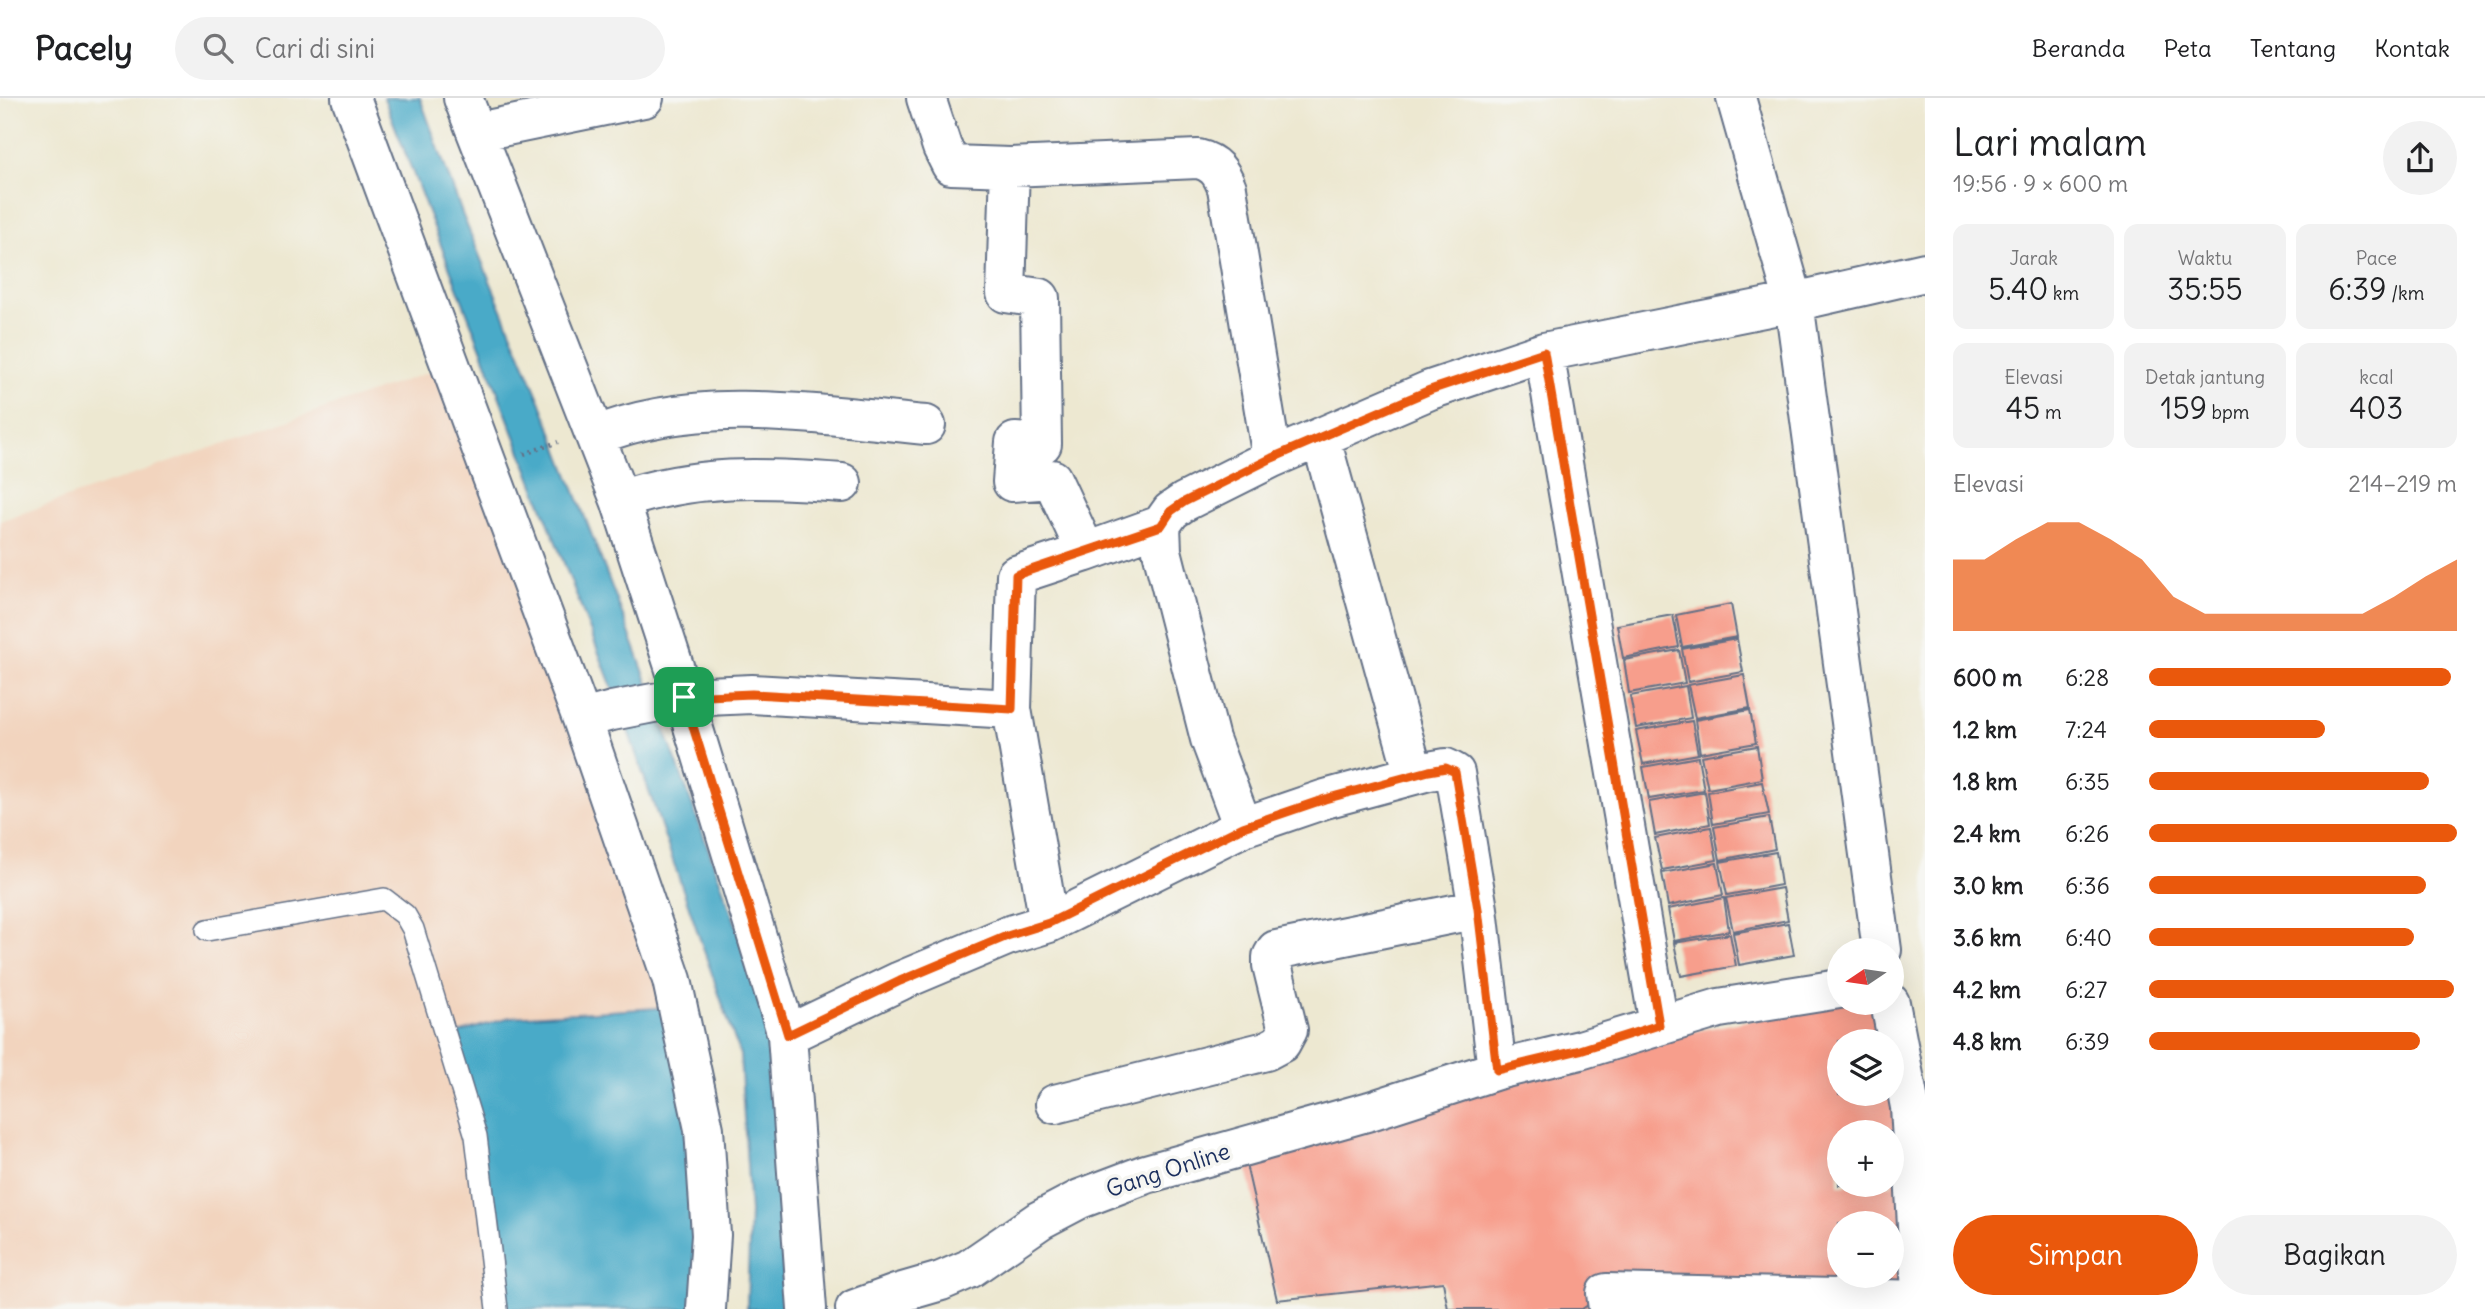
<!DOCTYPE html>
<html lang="id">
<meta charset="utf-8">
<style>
body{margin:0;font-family:Delius,sans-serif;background:#f2f2f2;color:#202124;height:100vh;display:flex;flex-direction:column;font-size:26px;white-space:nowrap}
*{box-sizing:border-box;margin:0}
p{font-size:23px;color:#757577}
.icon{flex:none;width:38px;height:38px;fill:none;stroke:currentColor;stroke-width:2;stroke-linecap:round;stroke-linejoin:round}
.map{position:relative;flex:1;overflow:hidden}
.panel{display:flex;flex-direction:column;background:#fff;width:560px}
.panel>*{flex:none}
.needle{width:46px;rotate:257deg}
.tools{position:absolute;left:1827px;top:840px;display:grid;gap:14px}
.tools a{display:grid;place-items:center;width:77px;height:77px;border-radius:50%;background:#fff;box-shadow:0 7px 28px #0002;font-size:35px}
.pin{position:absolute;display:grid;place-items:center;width:60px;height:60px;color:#fff;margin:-30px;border-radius:14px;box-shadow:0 4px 10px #0006}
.round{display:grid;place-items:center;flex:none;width:74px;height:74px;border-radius:37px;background:#f2f2f2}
.head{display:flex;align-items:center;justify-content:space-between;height:119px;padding:0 28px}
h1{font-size:38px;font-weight:600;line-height:52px}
.stats{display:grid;grid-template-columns:repeat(3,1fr);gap:10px;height:119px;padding:7px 28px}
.stats div{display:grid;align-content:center;border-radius:14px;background:#f2f2f2;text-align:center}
.stats b{font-size:30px;font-weight:600}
.stats small{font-size:19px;font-weight:400}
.stats p{font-size:19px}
.chart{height:196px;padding:14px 28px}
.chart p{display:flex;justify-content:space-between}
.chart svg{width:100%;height:126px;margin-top:7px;fill:#ea580c;opacity:.7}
.button{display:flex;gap:14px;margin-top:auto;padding:14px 28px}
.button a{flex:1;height:80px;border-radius:42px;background:#ea580c;color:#fff;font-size:28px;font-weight:600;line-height:80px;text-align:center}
.button a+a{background:#f2f2f2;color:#202124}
ul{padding:0 28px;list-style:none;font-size:23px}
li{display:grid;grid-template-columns:112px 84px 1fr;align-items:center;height:52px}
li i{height:18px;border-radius:9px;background:#ea580c}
header{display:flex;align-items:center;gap:42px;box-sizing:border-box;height:98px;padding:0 35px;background:#fff;border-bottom:2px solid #e0e0e0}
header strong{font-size:33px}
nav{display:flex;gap:38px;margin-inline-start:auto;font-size:24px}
.search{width:490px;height:63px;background:#f2f2f2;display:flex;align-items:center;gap:18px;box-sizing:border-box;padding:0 24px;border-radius:38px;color:#757577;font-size:26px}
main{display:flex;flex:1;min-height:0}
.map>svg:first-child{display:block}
</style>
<header>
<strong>Pacely</strong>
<div class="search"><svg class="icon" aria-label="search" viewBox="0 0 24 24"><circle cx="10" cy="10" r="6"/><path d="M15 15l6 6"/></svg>Cari di sini</div>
<nav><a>Beranda</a><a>Peta</a><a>Tentang</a><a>Kontak</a></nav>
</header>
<main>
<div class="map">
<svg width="1925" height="1211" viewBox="0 0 1925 1211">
<rect width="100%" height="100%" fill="#f6f6f2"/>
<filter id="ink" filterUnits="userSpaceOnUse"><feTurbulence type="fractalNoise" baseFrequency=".0143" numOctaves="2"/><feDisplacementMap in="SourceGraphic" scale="14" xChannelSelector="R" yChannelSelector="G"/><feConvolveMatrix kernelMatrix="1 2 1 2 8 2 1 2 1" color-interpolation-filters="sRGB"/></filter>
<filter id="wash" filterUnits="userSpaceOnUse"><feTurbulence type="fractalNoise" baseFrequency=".00686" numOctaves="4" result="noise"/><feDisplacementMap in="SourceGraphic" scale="28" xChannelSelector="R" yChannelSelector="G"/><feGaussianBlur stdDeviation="1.57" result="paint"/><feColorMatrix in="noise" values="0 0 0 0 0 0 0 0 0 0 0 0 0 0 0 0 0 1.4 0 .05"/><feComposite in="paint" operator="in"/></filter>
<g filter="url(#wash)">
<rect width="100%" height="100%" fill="#ede8d1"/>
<path fill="#f2d4be" d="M450,267L674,909L510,919L476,1038L497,1211H0V423Z"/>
<path fill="#49aac8" stroke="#326c93" stroke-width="2" d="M384,0H420L463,118L540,303L625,523L746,854L776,951L783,1135V1211H747L750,1114L740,957L622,615Z
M674,909L706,1211H497L492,1157L446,939L510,919Z"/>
<g id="blocks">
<path fill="#f79e8c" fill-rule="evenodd" d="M1731,506L1737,539L1682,549L1676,517Z
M1673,517L1679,549L1623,560L1617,527Z
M1737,541L1743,574L1688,584L1682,551Z
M1679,552L1685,585L1629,595L1624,562Z
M1744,577L1750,610L1695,620L1688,587Z
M1686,588L1691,620L1636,630L1630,598Z
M1750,612L1756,645L1700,655L1695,622Z
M1692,623L1698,656L1643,666L1636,633Z
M1757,648L1762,681L1708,691L1701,658Z
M1698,659L1704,692L1649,701L1643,669Z
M1762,684L1769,716L1713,726L1708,694Z
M1705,694L1710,726L1655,737L1649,704Z
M1769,719L1775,751L1720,762L1714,729Z
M1711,729L1717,762L1662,772L1655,740Z
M1776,754L1781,787L1727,797L1720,764Z
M1717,765L1723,797L1668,808L1662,775Z
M1782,790L1788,822L1733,833L1726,800Z
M1724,800L1729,833L1674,843L1668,811Z
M1788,825L1794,857L1739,867L1733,835Z
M1730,836L1736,868L1681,878L1674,845Z
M1839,905H1890L1922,1203L1606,1195L1582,1211H1448L1443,1184L1277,1202L1242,1049L1497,972ZM1839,943H1892V996H1839ZM1839,1034H1892V1087H1839ZM1839,1125H1892V1178H1839Z"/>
</g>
</g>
<g filter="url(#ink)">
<use href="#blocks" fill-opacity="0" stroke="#647086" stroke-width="2"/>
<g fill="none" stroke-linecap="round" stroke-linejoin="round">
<g stroke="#647086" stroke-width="24">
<path id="service" d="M207,832L384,801L405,817L413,831L476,1038L497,1211"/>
</g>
<g stroke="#647086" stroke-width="42">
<path id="minor" d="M351,0L582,621L672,882L704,1031L711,1137L706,1211
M463,0L620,402L684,599L787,937L807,1211
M926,0L942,49L951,67L1010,69L1198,61C1215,65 1221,74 1227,90L1272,360
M1736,0L1794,204L1882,852
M477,34L644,0
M1010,69L1006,195L1040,200L1042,346L1015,344L1012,384L1052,381L1086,454L1161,427
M1544,254L1659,927
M596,338C695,296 821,317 926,327
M1321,341L1414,677
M620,402C696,376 763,379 842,385
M1012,611L1049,825
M582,621L612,613L684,599L752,596L1012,611L1016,477L1086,454
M1243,729L1210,641L1162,453L1161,427L1171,413L1184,404L1272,360L1430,292L1544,254L1794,204L1925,174
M1890,905L1910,1009L1922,1211
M787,937L900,883L1007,838L1049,825L1243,729L1325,701L1429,673L1446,670L1455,675L1478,811L1497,972
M1055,1006L1266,953L1281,945L1288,932L1272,867V859L1276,852L1478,811
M855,1211L896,1196L941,1183L969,1171L1040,1122L1080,1101L1146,1076L1370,1013L1497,972L1580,952L1719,910L1839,891
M1608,1211L1606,1195L1925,1202"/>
</g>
<path stroke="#647086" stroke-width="4.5" stroke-dasharray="2 5" stroke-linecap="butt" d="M524,356L558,344"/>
<use href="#service" stroke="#fff" stroke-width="21"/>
<use href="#minor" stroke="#fff" stroke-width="38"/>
</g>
</g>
<g fill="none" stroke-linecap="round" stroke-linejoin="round" filter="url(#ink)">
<g stroke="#fff" stroke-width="14">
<path id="route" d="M1544,254L1659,927L1580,952L1497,972L1478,811L1455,674L1446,670L1429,673L1325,701L1243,729L1049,825L1007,838L900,883L788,937L684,599L752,596L1012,611L1016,477L1161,428L1171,413L1184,404L1272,360L1430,292Z"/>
</g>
<use href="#route" stroke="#ea580c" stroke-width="9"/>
</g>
<g text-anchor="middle" stroke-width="7" stroke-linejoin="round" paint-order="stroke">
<g font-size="23" fill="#1b2f5e" stroke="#f6f6f2">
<text transform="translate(1168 1072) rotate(-18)" y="8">Gang Online</text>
</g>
</g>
</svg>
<div class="tools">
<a><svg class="needle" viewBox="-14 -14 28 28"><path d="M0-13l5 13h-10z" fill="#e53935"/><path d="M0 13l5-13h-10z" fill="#757577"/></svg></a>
<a><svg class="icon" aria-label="layers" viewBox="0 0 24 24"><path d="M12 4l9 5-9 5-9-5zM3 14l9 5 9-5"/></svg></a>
<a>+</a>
<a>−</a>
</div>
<div class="pin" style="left:684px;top:599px;background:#1e9e55"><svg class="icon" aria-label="arrive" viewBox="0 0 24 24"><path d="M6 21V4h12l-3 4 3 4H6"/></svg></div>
</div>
<section class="panel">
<div class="head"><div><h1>Lari malam</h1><p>19:56 · 9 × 600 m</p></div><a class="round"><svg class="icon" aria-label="share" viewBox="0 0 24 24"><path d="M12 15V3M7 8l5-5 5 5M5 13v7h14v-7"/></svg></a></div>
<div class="stats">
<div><p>Jarak</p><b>5.40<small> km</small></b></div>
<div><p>Waktu</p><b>35:55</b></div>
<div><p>Pace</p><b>6:39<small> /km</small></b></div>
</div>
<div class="stats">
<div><p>Elevasi</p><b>45<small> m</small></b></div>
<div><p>Detak jantung</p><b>159<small> bpm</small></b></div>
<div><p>kcal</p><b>403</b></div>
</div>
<div class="chart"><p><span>Elevasi</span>214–219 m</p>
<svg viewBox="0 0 160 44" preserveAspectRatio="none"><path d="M0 44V19L10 19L20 12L30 6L40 6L50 12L60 19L70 32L80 38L90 38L100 38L110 38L120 38L130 38L140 32L150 25L160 19V44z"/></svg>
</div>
<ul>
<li><b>600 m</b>6:28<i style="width:98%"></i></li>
<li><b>1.2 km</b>7:24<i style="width:57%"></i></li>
<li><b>1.8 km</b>6:35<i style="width:91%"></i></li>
<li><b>2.4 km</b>6:26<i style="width:100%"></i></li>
<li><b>3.0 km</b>6:36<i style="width:90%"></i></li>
<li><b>3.6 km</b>6:40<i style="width:86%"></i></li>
<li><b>4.2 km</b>6:27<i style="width:99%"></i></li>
<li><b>4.8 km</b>6:39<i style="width:88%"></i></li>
</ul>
<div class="button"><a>Simpan</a><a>Bagikan</a></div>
</section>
</main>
